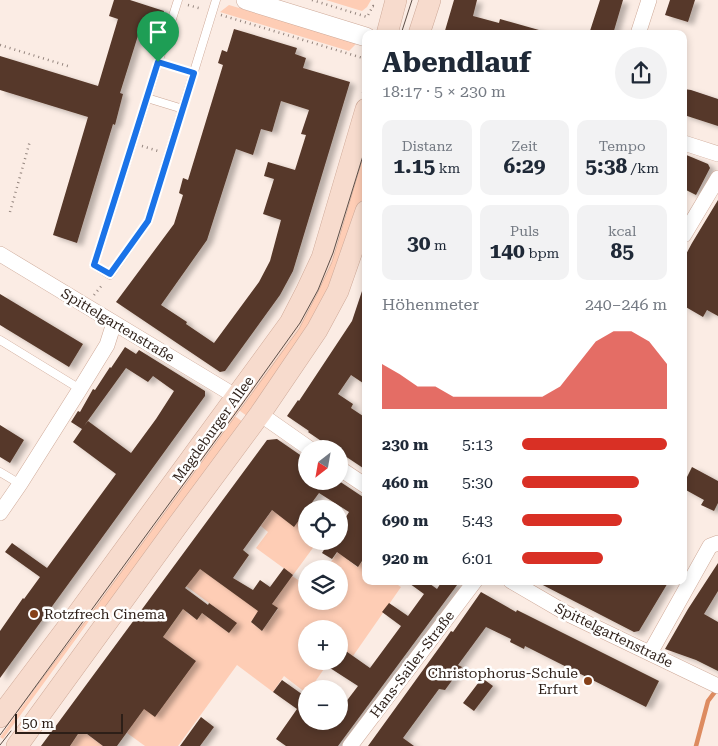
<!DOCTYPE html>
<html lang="de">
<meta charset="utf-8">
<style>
body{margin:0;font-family:"Roboto Serif",serif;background:#f2f2f3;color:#1f2937;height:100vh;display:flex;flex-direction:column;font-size:19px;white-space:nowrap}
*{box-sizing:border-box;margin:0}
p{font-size:16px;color:#747a83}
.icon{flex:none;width:28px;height:28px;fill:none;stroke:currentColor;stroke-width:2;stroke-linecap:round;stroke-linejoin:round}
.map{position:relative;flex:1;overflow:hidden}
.panel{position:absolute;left:362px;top:30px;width:325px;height:555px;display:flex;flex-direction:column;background:#fff;border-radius:10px;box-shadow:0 2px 8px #0003}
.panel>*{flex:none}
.needle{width:32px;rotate:211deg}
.buttons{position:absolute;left:298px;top:440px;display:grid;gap:10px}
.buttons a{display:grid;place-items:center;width:50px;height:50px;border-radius:50%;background:#fff;box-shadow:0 2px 8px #0003;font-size:25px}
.scale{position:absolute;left:15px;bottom:12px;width:108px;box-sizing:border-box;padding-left:5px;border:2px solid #2d1f18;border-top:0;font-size:14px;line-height:18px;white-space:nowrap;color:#2d1f18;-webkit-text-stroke:4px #fff;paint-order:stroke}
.pin{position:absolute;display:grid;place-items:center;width:42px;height:42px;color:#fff;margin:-51px -21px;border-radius:50% 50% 50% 0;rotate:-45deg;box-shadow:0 0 5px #0007}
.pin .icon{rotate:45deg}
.round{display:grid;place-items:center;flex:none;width:52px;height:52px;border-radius:26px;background:#f2f2f3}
.headline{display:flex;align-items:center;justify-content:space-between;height:85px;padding:0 20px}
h1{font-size:28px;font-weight:700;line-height:38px}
.stats{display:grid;grid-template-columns:repeat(3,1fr);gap:8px;height:85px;padding:5px 20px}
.stats div{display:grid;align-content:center;border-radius:10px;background:#f2f2f3;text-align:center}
.stats b{font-size:21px;font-weight:700}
.stats small{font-size:14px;font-weight:400}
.stats p{font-size:14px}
.chart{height:140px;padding:10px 20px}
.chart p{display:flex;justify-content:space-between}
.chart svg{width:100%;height:90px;margin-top:5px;fill:#d93025;opacity:.7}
ul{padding:0 20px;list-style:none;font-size:16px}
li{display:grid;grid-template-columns:80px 60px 1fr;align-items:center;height:38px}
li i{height:12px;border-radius:6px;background:#d93025}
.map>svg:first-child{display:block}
</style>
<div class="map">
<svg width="718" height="746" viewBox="0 0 718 746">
<defs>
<filter id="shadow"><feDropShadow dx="5.5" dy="3" stdDeviation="2.5" flood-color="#0004"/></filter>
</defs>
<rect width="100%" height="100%" fill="#fbece4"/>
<path fill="#fecdb5" d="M326,0H371L367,7L362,11Z
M229,5L357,43L349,51L220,12Z
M366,123V197L348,262L251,419L236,408L294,326Z
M232,414L247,425L99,621L85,610Z
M272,510L294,526L306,510V541H318L293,575L256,548L268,532L261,526Z
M360,520L366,524V534L348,560L357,567L363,561L366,563V581H392L401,587L353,656L343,649L339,655V629H306V661H334L330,668L326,666L310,689H306V693L284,676L273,692L237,665L178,746H145L127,733L132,725L112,697L196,661L163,637L188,602L191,604L186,612L197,620L202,613L229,633L236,623L186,586L199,568L245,601L266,600L251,622L262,631L278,609L272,604L292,576L306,585V601H339V569H326Z
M86,619L89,621L3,739L0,737Z
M81,730L103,746H70Z"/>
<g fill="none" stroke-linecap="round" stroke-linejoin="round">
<path stroke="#dd8b60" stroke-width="4.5" d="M696,746L708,701L717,689"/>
</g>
<path fill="#563829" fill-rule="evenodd" filter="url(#shadow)" d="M114,0H130L164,11L158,32L141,26L120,93L123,94L115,125L113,124L77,243L53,235L88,117L0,90V56L98,86L118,19L109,16Z
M454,0H477L473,16L499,23L500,19L539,30V34H444Z
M600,0H623L613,34H589Z
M670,0H695L688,22L665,15Z
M234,29L297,48L295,54L306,58L303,68L350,82L293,271L280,295L225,371L220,372L116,302L174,224L183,195L179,193L183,178L188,180L223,65L218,63L222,50L227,52ZM281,101L309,110L301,134L306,135L295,170L268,162L264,176L274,179L263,214L281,220L270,261L259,282L214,343L186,324L187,322L161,305L207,240L236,149L253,155L261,129L272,132Z
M684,89L691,90L718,99V126L684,115Z
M684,154L708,164L710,168L696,195L684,189Z
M718,200V316L707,310L703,317L684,306V258L692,243Z
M364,285H366V385L351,375L338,394L353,404L351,408L366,418V470L339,452V449H333L308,432L309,431L287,416L298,400L299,401L352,321Z
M0,294L83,344L69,367L0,325Z
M125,347L136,354L139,350L205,391V396L0,678V631L23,598L24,599L40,577L5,552L12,543L47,568L116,474L73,442L82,429L71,422L78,411L80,412L93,389L95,390L110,367L111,368ZM126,368L148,382L153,376L174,391L156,419L131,453L88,421L84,426Z
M0,425L24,440L10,463L0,457Z
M277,439L306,459V481H339L366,499V555L358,567L337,552L332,559L322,553L327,545L322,541H339V528L349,512L319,493L294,527L272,510L243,550L249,555L233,578L253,590L260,580L270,587L284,568L293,575L272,604L278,608L262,631L251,622L258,611L200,569L185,588L208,605L209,603L237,623L229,633L202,613L197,620L183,609L163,637L196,661L155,717L144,709L117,746H103L87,734H78L70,746H41L267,440Z
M692,467L718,481V503L714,511L701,505L704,500L684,489V483Z
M718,563V591L704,614L718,622V671L696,660L665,649L688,609Z
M406,581H426L437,589L442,581H460L338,746H286L276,739L297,709L273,692L282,680L306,697V721H339V711L358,686L330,668L334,661H339V655L343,649L370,668L401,626L382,612L389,603L408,616L424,594Z
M535,581H669L639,631L634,632Z
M481,592L516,612L517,610L659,681L646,707L525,646L524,649L510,642L511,639L486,627L458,665L462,667L445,690L439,689L403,738L414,746H368L444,641L451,631L453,632Z
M482,678L493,686L474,711L463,703Z
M201,717L214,727L200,746H180Z"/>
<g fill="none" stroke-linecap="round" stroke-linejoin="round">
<g stroke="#cea998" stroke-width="9">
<path id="service" d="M178,0L94,265L110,275L148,221L216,0
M147,98L183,109
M0,340L80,389
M0,472L20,484"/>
</g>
<g stroke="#cea998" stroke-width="16">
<path id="minor" d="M638,34L649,0
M684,143L718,154
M684,235L718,178
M0,254L227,391L235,397
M260,414L310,449
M339,468L366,486
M0,513L20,484L80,389L107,345L114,323
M511,581L566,613L718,686
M650,653L710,546L718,543
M350,746L475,581"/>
</g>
<g stroke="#cea998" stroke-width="20">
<path id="tertiary" d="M246,0L366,37"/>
</g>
<g stroke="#cea998" stroke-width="22">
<path id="secondary" d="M387,34L396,0
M419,34L430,0
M0,717L79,612L290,323L307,290L322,258L366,109
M17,746L177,526L260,414L317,330L338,291L366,211"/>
</g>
<path stroke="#93847d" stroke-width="2.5" stroke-dasharray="1 4" stroke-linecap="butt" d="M312,0L367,17L373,6L377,7
M188,5L202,9
M221,15L366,59
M0,45L71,67
M167,65L183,70
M363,93L366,80
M142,146L158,151
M10,212L30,141
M94,295L103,284"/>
<use href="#service" stroke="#fff" stroke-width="8"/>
<use href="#minor" stroke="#fff" stroke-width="15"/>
<use href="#tertiary" stroke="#fff" stroke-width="19"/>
<use href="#secondary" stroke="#f7dbcd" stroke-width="21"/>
<path stroke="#5d4f48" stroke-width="1" d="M401,34L412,0
M0,735L237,411L300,323L318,290L333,253L366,146
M0,745L11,731"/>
</g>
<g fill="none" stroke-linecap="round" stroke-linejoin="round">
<g stroke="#fff" stroke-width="10">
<path id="route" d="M158,62L194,73L148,221L110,274L94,265Z"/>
</g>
<use href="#route" stroke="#1a73e8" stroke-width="6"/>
</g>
<g fill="#854018" stroke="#fff" stroke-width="2">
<circle cx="34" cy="614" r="5"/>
<circle cx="588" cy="681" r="5"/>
</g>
<g text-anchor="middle" stroke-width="5" stroke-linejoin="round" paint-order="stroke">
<g font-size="14" fill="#2d1f18" stroke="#fff">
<text transform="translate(118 325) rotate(31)" y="5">Spittelgartenstraße</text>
<text transform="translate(213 429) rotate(-54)" y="5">Magdeburger Allee</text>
<text transform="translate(614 635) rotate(26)" y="5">Spittelgartenstraße</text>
<text transform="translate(412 664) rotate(-53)" y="5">Hans-Sailer-Straße</text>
</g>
<g font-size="14" fill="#2d1f18" stroke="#fff" text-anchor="start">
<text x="44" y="619">Rotzfrech Cinema</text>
<text x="578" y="678" text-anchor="end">Christophorus-Schule<tspan x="578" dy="16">Erfurt</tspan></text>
</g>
</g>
</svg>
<div class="buttons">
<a><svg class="needle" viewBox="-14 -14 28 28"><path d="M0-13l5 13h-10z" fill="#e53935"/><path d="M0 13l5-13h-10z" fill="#747a83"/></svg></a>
<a><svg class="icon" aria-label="locate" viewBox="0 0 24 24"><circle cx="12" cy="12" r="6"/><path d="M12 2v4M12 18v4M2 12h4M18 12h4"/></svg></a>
<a><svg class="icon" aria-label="layers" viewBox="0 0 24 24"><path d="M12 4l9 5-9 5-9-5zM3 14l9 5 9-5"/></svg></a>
<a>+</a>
<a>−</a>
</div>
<div class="scale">50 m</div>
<div class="pin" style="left:158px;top:62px;background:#1e9e55"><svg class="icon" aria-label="arrive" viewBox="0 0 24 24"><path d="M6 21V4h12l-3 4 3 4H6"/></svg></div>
<section class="panel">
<div class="headline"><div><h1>Abendlauf</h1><p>18:17 · 5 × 230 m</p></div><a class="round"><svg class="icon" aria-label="share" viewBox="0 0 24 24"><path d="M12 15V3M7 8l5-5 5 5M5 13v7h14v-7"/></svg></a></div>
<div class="stats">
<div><p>Distanz</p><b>1.15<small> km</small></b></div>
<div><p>Zeit</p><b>6:29</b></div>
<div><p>Tempo</p><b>5:38<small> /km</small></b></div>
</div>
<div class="stats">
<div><b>30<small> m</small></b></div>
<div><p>Puls</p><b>140<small> bpm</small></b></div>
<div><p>kcal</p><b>85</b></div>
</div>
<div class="chart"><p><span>Höhenmeter</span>240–246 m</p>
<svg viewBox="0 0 160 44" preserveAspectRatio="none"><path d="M0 44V22L10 27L20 33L30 33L40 38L50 38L60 38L70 38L80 38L90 38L100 33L110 22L120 11L130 6L140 6L150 11L160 22V44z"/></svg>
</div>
<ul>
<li><b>230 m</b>5:13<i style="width:100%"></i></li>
<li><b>460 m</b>5:30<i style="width:81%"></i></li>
<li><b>690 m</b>5:43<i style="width:69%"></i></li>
<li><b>920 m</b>6:01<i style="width:56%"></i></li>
</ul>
</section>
</div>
